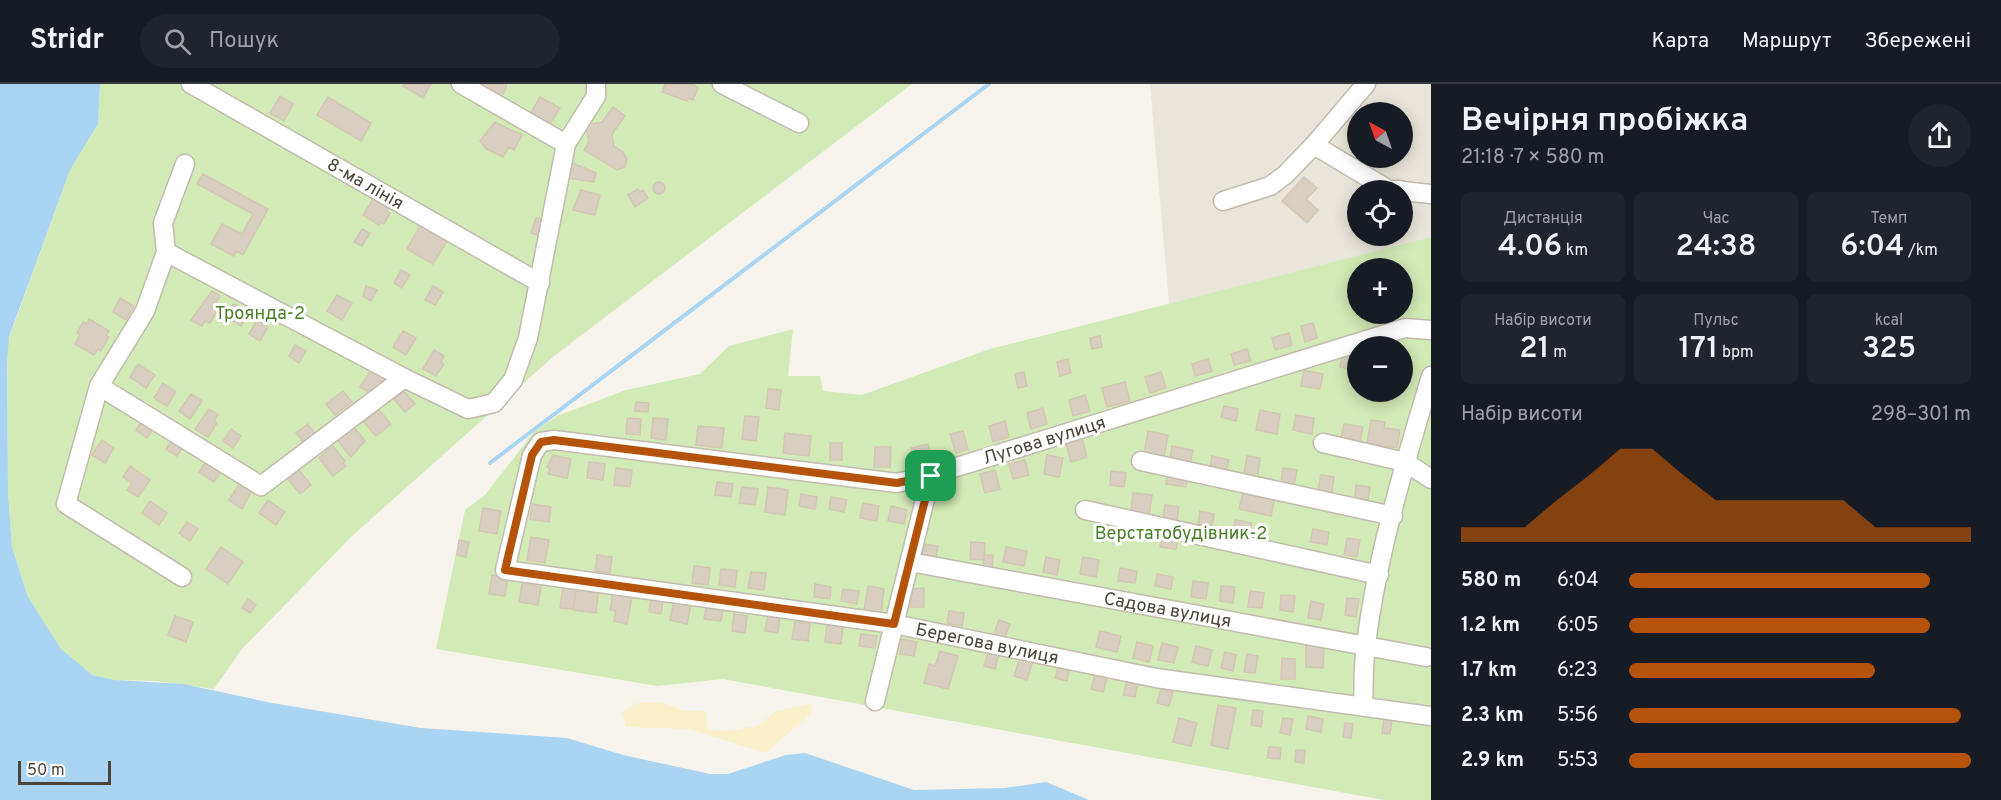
<!DOCTYPE html>
<html lang="uk">
<meta charset="utf-8">
<style>
body{margin:0;font-family:Overpass,sans-serif;background:#20242c;color:#f1f3f6;height:100vh;display:flex;flex-direction:column;font-size:22px;white-space:nowrap}
*{box-sizing:border-box;margin:0}
p{font-size:20px;color:#9ea1a6}
.icon{flex:none;width:33px;height:33px;fill:none;stroke:currentColor;stroke-width:2;stroke-linecap:round;stroke-linejoin:round}
.map{position:relative;flex:1;overflow:hidden}
.drawer{display:flex;flex-direction:column;background:#171b24;width:570px}
.drawer>*{flex:none}
.needle{width:39px;rotate:320deg}
.tools{position:absolute;left:1347px;top:18px;display:grid;gap:12px}
.tools a{display:grid;place-items:center;width:66px;height:66px;border-radius:50%;background:#171b24;box-shadow:0 3px 15px #0003;font-size:30px}
.scale{position:absolute;left:18px;bottom:15px;width:93px;box-sizing:border-box;padding-left:6px;border:3px solid #4b4439;border-top:0;font-size:16px;line-height:21px;white-space:nowrap;color:#4b4439;-webkit-text-stroke:4px #fff;paint-order:stroke}
.pin{position:absolute;display:grid;place-items:center;width:51px;height:51px;color:#fff;margin:-26px;border-radius:12px;box-shadow:0 3px 9px #0006}
.round{display:grid;place-items:center;flex:none;width:63px;height:63px;border-radius:32px;background:#20242c}
.headline{display:flex;align-items:center;justify-content:space-between;height:102px;padding:0 30px}
h1{font-size:33px;font-weight:600;line-height:45px}
.figures{display:grid;grid-template-columns:repeat(3,1fr);gap:9px;height:102px;padding:6px 30px}
.figures div{display:grid;align-content:center;border-radius:9px;background:#20242c;text-align:center}
.figures b{font-size:30px;font-weight:600}
.figures small{font-size:16px;font-weight:400}
.figures p{font-size:16px}
.chart{height:168px;padding:12px 30px}
.chart p{display:flex;justify-content:space-between}
.chart svg{width:100%;height:108px;margin-top:6px;fill:#b45309;opacity:.7}
ul{padding:0 30px;list-style:none;font-size:20px}
li{display:grid;grid-template-columns:96px 72px 1fr;align-items:center;height:45px}
li i{height:15px;border-radius:8px;background:#b45309}
header{display:flex;align-items:center;gap:36px;box-sizing:border-box;height:84px;padding:0 30px;background:#171b24;border-bottom:2px solid #363941}
header strong{font-size:28px}
nav{display:flex;gap:33px;margin-inline-start:auto;font-size:21px}
.search{width:420px;height:54px;background:#20242c;display:flex;align-items:center;gap:15px;box-sizing:border-box;padding:0 21px;border-radius:33px;color:#9ea1a6;font-size:22px}
main{display:flex;flex:1;min-height:0}
.map>svg:first-child{display:block}
</style>
<header>
<strong>Stridr</strong>
<div class="search"><svg class="icon" aria-label="search" viewBox="0 0 24 24"><circle cx="10" cy="10" r="6"/><path d="M15 15l6 6"/></svg>Пошук</div>
<nav><a>Карта</a><a>Маршрут</a><a>Збережені</a></nav>
</header>
<main>
<div class="map">
<svg width="1431" height="716" viewBox="0 0 1431 716">
<rect width="100%" height="100%" fill="#f6f3ec"/>
<path fill="#eae5da" fill-rule="evenodd" d="M1150,0H1431V153L1169,220ZM1358,28H1402V74H1358ZM1358,106H1402V152H1358Z"/>
<path fill="#d2eab5" fill-rule="evenodd" d="M100,0H912L554,272L352,452L241,566L214,605L155,597L115,596L92,591L79,582L61,565L28,513L12,463L8,408L7,260L70,86L98,40Z
M1431,153V716H1384L723,595L657,602L436,565L465,426L485,411L534,348L557,332L626,306L700,290L729,262L793,245L788,292H820L823,307L862,311L990,265ZM1358,184H1402V230H1358ZM1358,262H1402V308H1358Z"/>
<path fill="#f9efc9" d="M660,618L685,627H706L708,646L728,647L756,642L777,627L812,619V629L765,669L689,645L626,643L622,628L637,619Z"/>
<path fill="#a9d4f2" d="M0,0H100L98,40L70,86L9,253L7,277L8,408L12,463L28,513L61,565L92,591L115,596L183,600L272,619L421,644L567,654L623,671L710,690H728L786,671L805,669L914,706L1005,704L1046,698L1089,716H0Z"/>
<g fill="none" stroke-linecap="round" stroke-linejoin="round">
<path stroke="#a9d4f2" stroke-width="4" d="M490,379L989,0"/>
</g>
<path fill="#d8cfc1" stroke="#d3c7b4" stroke-width="1.5" d="M404,0H431L423,14L403,2Z
M483,0H506V4L500,15L481,3Z
M665,0H693L698,4L693,16L688,14L687,17L662,8Z
M280,12L293,20L284,37L270,29Z
M328,13L371,39L361,57L317,31Z
M540,13L560,24L550,40L531,29Z
M613,23L625,32L612,50L614,62L623,68L627,75L625,83L617,86L584,66L589,58L586,41L602,38Z
M495,38L522,51L514,66L509,63L503,73L486,65L480,57Z
M570,78L596,89L594,98L566,94Z
M203,90L268,125L243,171L237,167L234,172L211,160L222,140L242,150L253,130L197,100Z
M1304,93L1317,104L1306,115L1318,126L1307,139L1282,117Z
M653 104a6 6 0 1 1 12 0a6 6 0 1 1-12 0Z
M638,105L640,108L643,106L648,114L635,123L628,111Z
M581,106L600,111L595,131L573,126Z
M373,115L388,124L387,127L390,129L384,140L380,138L379,141L363,131Z
M536,134L545,136L540,152L531,149Z
M423,137L450,152L433,180L407,165Z
M362,145L370,149L362,162L354,158Z
M401,186L410,191L402,204L394,199Z
M1358,195V214L1355,215L1351,196Z
M366,202L377,206L371,217L363,212Z
M433,202L443,208L435,221L425,216Z
M212,207L220,212L213,224L217,227L210,239L205,237L202,242L191,236Z
M337,211L352,219L342,236L327,227Z
M120,214L134,222L126,236L113,228Z
M234,220L249,229L241,242L226,233Z
M89,235L109,247L106,252L109,253L101,267L98,265L94,271L75,260L80,251L77,249L83,238L87,240Z
M257,236L268,243L260,257L249,250Z
M1313,239L1317,254L1305,258L1301,242Z
M403,247L416,254L406,271L393,263Z
M1289,249L1292,261L1275,266L1272,254Z
M1100,252L1102,263L1092,265L1090,254Z
M295,261L306,267L299,279L289,272Z
M1247,265L1251,277L1234,281L1231,270Z
M434,266L444,272L441,278L444,280L436,292L423,285Z
M1343,268L1358,270L1356,286L1340,283Z
M1068,275L1071,289L1060,292L1057,278Z
M1208,275L1212,287L1195,292L1192,280Z
M138,280L155,291L146,304L130,293Z
M371,286L385,294L374,311L360,303Z
M1304,286L1323,290L1320,305L1301,302Z
M1024,288L1027,302L1018,304L1015,290Z
M1161,288L1166,304L1150,309L1145,293Z
M1125,298L1130,317L1107,323L1102,304Z
M163,299L176,308L167,322L154,314Z
M768,305L781,306L779,326L766,324Z
M343,307L352,318L335,331L326,320Z
M404,307L415,320L405,328L394,315Z
M191,310L202,317L190,335L179,327Z
M1085,311L1090,327L1073,332L1069,316Z
M636,318L649,319L648,328L635,327Z
M1224,322L1238,325L1236,337L1221,333Z
M1043,324L1047,340L1031,345L1027,329Z
M209,325L218,331L214,337L217,339L208,353L195,345Z
M379,326L391,340L376,352L364,338Z
M1260,326L1280,330L1277,350L1256,346Z
M146,331L157,339L147,354L136,346Z
M1296,331L1314,334L1312,350L1293,346Z
M745,332L759,333L756,357L742,355Z
M627,334L641,335L640,351L626,350Z
M653,334L668,335L666,356L651,354Z
M1371,336L1385,338L1384,344L1400,346L1397,364L1367,359Z
M1005,337L1009,353L993,358L989,342Z
M308,340L315,350L304,359L296,349Z
M1344,340L1363,343L1360,358L1341,355Z
M698,342L724,344L722,364L696,361Z
M354,343L365,357L351,373L338,357Z
M231,345L241,352L233,364L223,357Z
M963,347L968,365L956,369L950,350Z
M1148,347L1168,351L1164,373L1144,370Z
M785,349L811,352L809,372L783,369Z
M175,352L185,359L177,372L166,365Z
M1082,355L1087,373L1071,378L1066,360Z
M102,356L114,364L105,379L92,371Z
M830,359H842V376H830Z
M928,360L932,376L915,380L911,364Z
M333,362L345,377L343,379L346,382L333,392L319,374Z
M1172,362L1193,366L1190,380L1170,375Z
M875,363H891L890,383H874Z
M553,371L571,375L567,394L548,390L550,384L547,383Z
M1047,371L1063,374L1059,393L1044,390Z
M1212,372L1229,376L1226,388L1210,385Z
M1247,372L1260,374L1258,390L1244,388Z
M1025,376L1029,391L1013,395L1009,380Z
M206,377L221,387L214,398L199,388Z
M589,378L605,380L603,396L587,394Z
M130,382L150,396L138,413L127,406L132,399L123,393Z
M616,384L632,386L630,403L614,401Z
M1283,384L1297,386L1294,401L1281,399Z
M299,386L311,401L300,410L288,395Z
M995,386L1000,405L985,409L980,390Z
M1111,387L1126,389L1124,403L1110,401Z
M1168,388L1188,391L1186,403L1166,400Z
M1321,391L1334,393L1332,408L1318,406Z
M242,396L253,404L242,425L229,416Z
M717,398L733,400L731,413L715,411Z
M1356,401L1370,403L1368,416L1355,414Z
M742,403L758,405L755,421L739,419Z
M768,403L788,406L785,431L765,428Z
M1244,404L1275,412L1271,432L1239,425Z
M1133,409L1152,411L1149,431L1131,428Z
M801,410L817,413L815,425L799,422Z
M831,413L847,416L844,428L829,425Z
M268,416L285,428L276,441L259,429Z
M150,417L167,429L159,441L142,429Z
M863,419L879,422L877,437L860,434Z
M532,420L551,423L549,438L530,435Z
M1165,421L1179,423L1177,436L1163,434Z
M891,422L907,426L904,440L888,437Z
M483,424L501,427L497,450L479,447Z
M1200,427L1214,430L1212,443L1198,441Z
M1235,436L1252,439L1249,452L1233,449Z
M187,438L198,445L190,457L179,449Z
M1313,445L1329,448L1327,461L1310,458Z
M1162,450L1178,453L1176,465L1160,463Z
M531,453L549,456L545,479L527,476Z
M1347,454L1360,456L1357,473L1344,471Z
M459,456L469,458L466,473L457,471Z
M971,458L985,459L984,476L970,475Z
M925,460L938,462L935,478L922,475Z
M221,463L243,478L228,500L206,485Z
M1006,463L1027,467L1024,482L1003,478Z
M597,471L612,473L610,489L595,487Z
M984,471H993L992,487H983Z
M1046,473L1060,476L1057,491L1043,488Z
M1083,473L1099,476L1096,493L1080,490Z
M694,482L710,484L708,501L692,499Z
M1120,484L1137,487L1135,499L1118,497Z
M721,485L737,486L735,503L719,501Z
M751,488L766,489L764,506L748,504Z
M1157,490L1173,493L1171,505L1155,502Z
M492,491L508,493L505,512L489,510Z
M1193,497L1208,499L1206,515L1191,513Z
M522,499L541,503L538,521L519,518Z
M815,500L831,503L830,515L814,513Z
M577,501L599,504L596,529L573,526Z
M868,502L884,505L881,529L864,526Z
M1221,502L1235,503L1233,519L1220,517Z
M563,503L576,505L573,525L560,524Z
M924,504V523H911V505Z
M843,505L859,507L857,520L841,517Z
M1250,507L1264,509L1262,524L1248,523Z
M613,510L632,513L627,540L614,537L616,527L610,526Z
M1281,511L1295,512L1293,528L1280,526Z
M1347,514L1359,515L1356,533L1345,531Z
M248,515L256,521L250,529L242,524Z
M651,515L663,516L661,530L649,528Z
M674,517L691,520L687,540L670,536Z
M1311,517L1324,520L1321,536L1308,534Z
M706,524L723,526L721,537L704,535Z
M949,527L964,529L962,542L947,539Z
M734,530L747,532L745,549L732,547Z
M768,530L780,532L778,549L765,547Z
M175,532L193,538L186,558L168,551Z
M999,536L1010,540L1005,553L994,550Z
M795,538L810,540L808,557L792,555Z
M827,541L843,543L841,560L825,558Z
M1100,547L1121,552L1117,568L1096,563Z
M861,550L877,552L875,564L859,562Z
M902,555L917,558L914,572L900,570Z
M1137,558L1153,562L1149,578L1133,574Z
M1162,559L1178,563L1174,579L1158,576Z
M1306,559L1324,560L1323,584L1306,583Z
M1196,562L1212,566L1208,582L1192,578Z
M989,566L999,569L995,585L984,582Z
M940,567L958,572L948,605L924,599L929,580L935,582Z
M1225,568L1236,571L1233,587L1221,584Z
M1247,570L1258,572L1255,589L1244,588Z
M1020,573L1033,577L1027,596L1014,592Z
M1282,574L1295,575V595H1281Z
M1059,579L1070,582L1067,597L1055,594Z
M1095,590L1107,593L1103,608L1091,605Z
M1128,593L1139,596L1135,613L1123,611Z
M1161,605L1173,608L1169,622L1157,619Z
M1218,621L1236,624L1228,665L1211,661Z
M1253,626L1263,627L1261,643L1251,641Z
M1308,632L1323,635L1321,648L1306,645Z
M1179,634L1197,639L1191,662L1173,658Z
M1283,634L1293,635L1290,651L1280,649Z
M1384,635L1392,636L1390,650L1382,649Z
M1345,639L1353,640L1351,654L1343,653Z
M1269,663L1281,664L1280,675L1267,674Z
M1296,666H1305L1304,679L1295,678Z"/>
<g fill="none" stroke-linecap="round" stroke-linejoin="round">
<g stroke="#c2bbae" stroke-width="21">
<g id="minor">
<path id="s1" d="M191,0L540,199"/>
<path d="M461,0L566,60"/>
<path d="M722,0L799,39"/>
<path d="M1314,61L1366,0"/>
<path d="M1402,107L1431,110"/>
<path d="M1223,117L1270,102L1285,91L1314,61L1389,106H1400"/>
<path d="M166,168L404,294L468,325L494,319L513,296L528,254L566,60L596,12V0"/>
<path id="s2" d="M1431,246L1405,244L931,391L897,399L554,356L541,358L532,371L505,486L894,540L1156,594L1431,632"/>
<path d="M99,302L261,402L404,294"/>
<path d="M1323,359L1405,378L1431,395"/>
<path d="M1141,377L1393,432"/>
<path d="M1085,426L1379,491"/>
<path id="s3" d="M910,478L1426,573"/>
<path d="M182,493L66,420L99,302L145,227L166,168L163,139L185,80"/>
<path d="M875,617L931,391"/>
<path d="M1363,620C1364,601 1363,580 1366,561C1377,470 1405,379 1431,292"/>
</g>
</g>
<use href="#minor" stroke="#fff" stroke-width="18"/>
</g>
<g fill="none" stroke-linecap="round" stroke-linejoin="round">
<g stroke="#fff" stroke-width="12">
<path id="route" d="M554,356L897,399L931,392L894,540L505,486L532,371L541,358Z"/>
</g>
<use href="#route" stroke="#b45309" stroke-width="8"/>
</g>
<g text-anchor="middle" stroke-width="6" stroke-linejoin="round" paint-order="stroke">
<g font-size="18" fill="#4b4439" stroke="#fff">
<text dy="6" stroke="none"><textPath href="#s1" startOffset="201">8-ма лінія</textPath></text>
<text transform="translate(1044 356) rotate(-17)" y="6">Лугова вулиця</text>
<text dy="6" stroke="none"><textPath href="#s3" startOffset="262">Садова вулиця</textPath></text>
<text dy="6" stroke="none"><textPath href="#s2" startOffset="1538">Берегова вулиця</textPath></text>
</g>
<g font-size="18" fill="#4a7f2a" stroke="#fff">
<text x="260" y="235">Троянда-2</text>
<text x="1181" y="455">Верстатобудівник-2</text>
</g>
</g>
</svg>
<div class="tools">
<a><svg class="needle" viewBox="-14 -14 28 28"><path d="M0-13l5 13h-10z" fill="#e53935"/><path d="M0 13l5-13h-10z" fill="#9ea1a6"/></svg></a>
<a><svg class="icon" aria-label="locate" viewBox="0 0 24 24"><circle cx="12" cy="12" r="6"/><path d="M12 2v4M12 18v4M2 12h4M18 12h4"/></svg></a>
<a>+</a>
<a>−</a>
</div>
<div class="scale">50 m</div>
<div class="pin" style="left:931px;top:392px;background:#1e9e55"><svg class="icon" aria-label="arrive" viewBox="0 0 24 24"><path d="M6 21V4h12l-3 4 3 4H6"/></svg></div>
</div>
<section class="drawer">
<div class="headline"><div><h1>Вечірня пробіжка</h1><p>21:18 · 7 × 580 m</p></div><a class="round"><svg class="icon" aria-label="share" viewBox="0 0 24 24"><path d="M12 15V3M7 8l5-5 5 5M5 13v7h14v-7"/></svg></a></div>
<div class="figures">
<div><p>Дистанція</p><b>4.06<small> km</small></b></div>
<div><p>Час</p><b>24:38</b></div>
<div><p>Темп</p><b>6:04<small> /km</small></b></div>
</div>
<div class="figures">
<div><p>Набір висоти</p><b>21<small> m</small></b></div>
<div><p>Пульс</p><b>171<small> bpm</small></b></div>
<div><p>kcal</p><b>325</b></div>
</div>
<div class="chart"><p><span>Набір висоти</span>298–301 m</p>
<svg viewBox="0 0 160 44" preserveAspectRatio="none"><path d="M0 44V38L10 38L20 38L30 27L40 17L50 6L60 6L70 17L80 27L90 27L100 27L110 27L120 27L130 38L140 38L150 38L160 38V44z"/></svg>
</div>
<ul>
<li><b>580 m</b>6:04<i style="width:88%"></i></li>
<li><b>1.2 km</b>6:05<i style="width:88%"></i></li>
<li><b>1.7 km</b>6:23<i style="width:72%"></i></li>
<li><b>2.3 km</b>5:56<i style="width:97%"></i></li>
<li><b>2.9 km</b>5:53<i style="width:100%"></i></li>
</ul>
</section>
</main>
